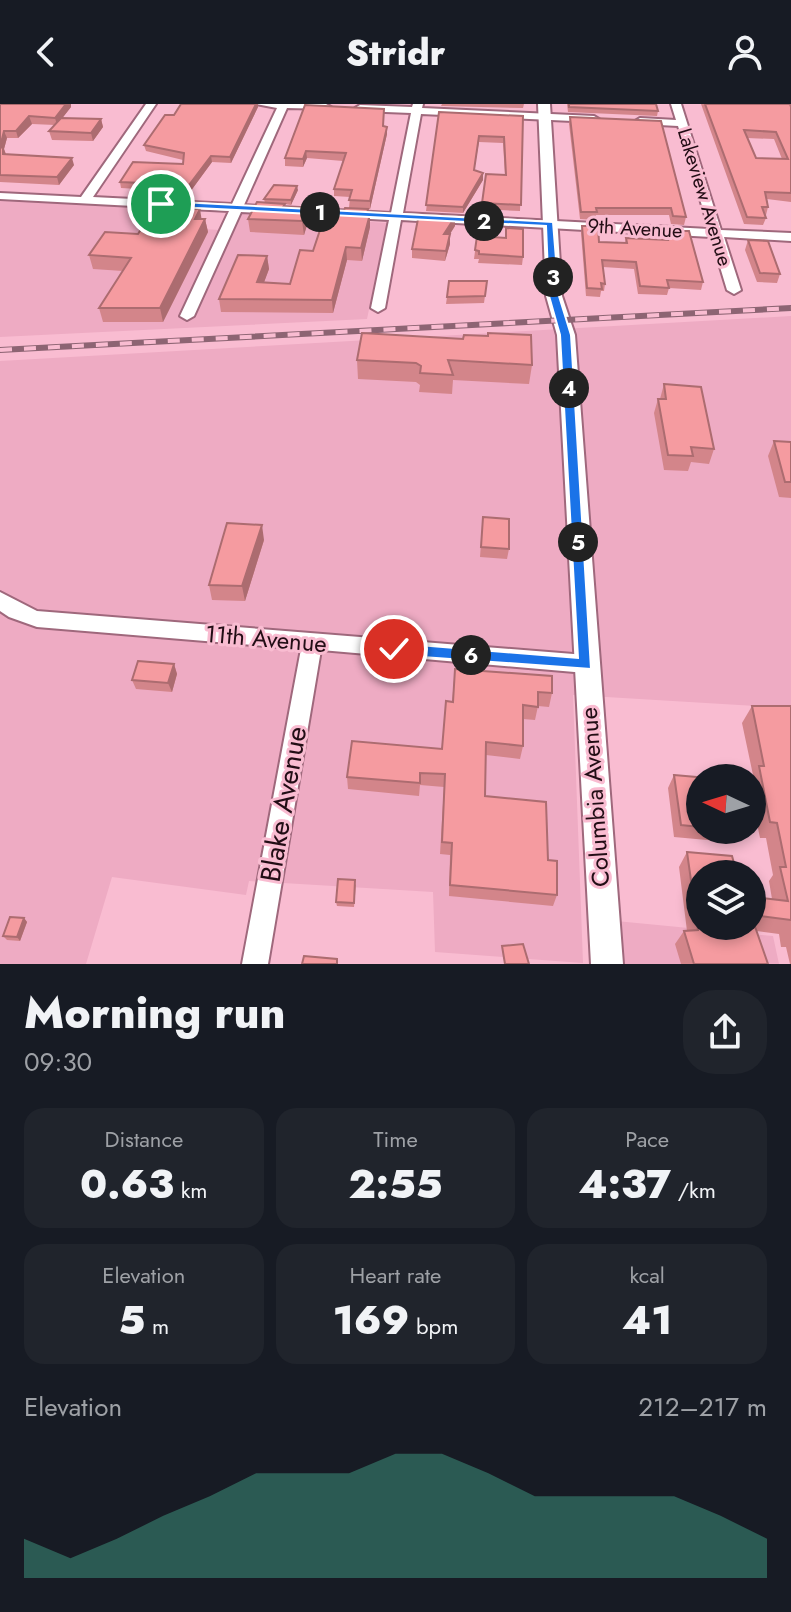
<!DOCTYPE html>
<meta charset="utf-8">
<style>
body{margin:0;font-family:Jost,sans-serif;background:#20242c;color:#f1f3f6;height:100vh;display:flex;flex-direction:column;font-size:30px;white-space:nowrap}
*{box-sizing:border-box;margin:0}
p{font-size:26px;color:#9ea1a6}
.icon{flex:none;width:44px;height:44px;fill:none;stroke:currentColor;stroke-width:2;stroke-linecap:round;stroke-linejoin:round}
.map{position:relative;height:860px;overflow:hidden}
.drawer{display:flex;flex-direction:column;background:#171b24;flex:1}
.drawer>*{flex:none}
.needle{width:52px;rotate:274deg}
.fabs{position:absolute;left:686px;top:660px;display:grid;gap:16px}
.fabs a{display:grid;place-items:center;width:80px;height:80px;border-radius:50%;background:#171b24;box-shadow:0 4px 12px #0003;font-size:40px}
.pin{position:absolute;display:grid;place-items:center;width:68px;height:68px;color:#fff;margin:-34px;border:4px solid #fff;border-radius:50%;box-shadow:0 2px 8px #0007}
.km{position:absolute;width:40px;height:40px;margin:-20px;border-radius:50%;background:#222;color:#fff;font-size:22px;line-height:40px;text-align:center}
.round{display:grid;place-items:center;flex:none;width:84px;height:84px;border-radius:32px;background:#20242c}
.summary{display:flex;align-items:center;justify-content:space-between;height:136px;padding:0 24px}
h1{font-size:44px;font-weight:800;line-height:60px}
.stats{display:grid;grid-template-columns:repeat(3,1fr);gap:12px;height:136px;padding:8px 24px}
.stats div{display:grid;align-content:center;border-radius:20px;background:#20242c;text-align:center}
.stats b{font-size:40px;font-weight:800}
.stats small{font-size:22px;font-weight:400}
.stats p{font-size:22px}
.chart{height:224px;padding:16px 24px}
.chart p{display:flex;justify-content:space-between}
.chart svg{width:100%;height:144px;margin-top:8px;fill:#347667;opacity:.7}
header{display:flex;justify-content:space-between;align-items:center;height:104px;padding:0 24px;background:#171b24;font-size:36px;font-weight:800}
.map>svg:first-child{display:block}
</style>
<header><svg class="icon" aria-label="back" viewBox="0 0 24 24"><path d="M15 5l-7 7 7 7"/></svg>Stridr<svg class="icon" aria-label="person" viewBox="0 0 24 24"><circle cx="12" cy="8" r="4"/><path d="M4 21q1-7 8-7t8 7"/></svg></header>
<div class="map">
<svg width="791" height="860" viewBox="0 0 791 860">
<rect width="100%" height="100%" fill="#f9bcd1"/>
<path fill="#eeabc3" d="M0,96L157,104L147,122L220,126L228,108L387,119L367,215L0,233Z
M791,212V604L573,591L583,859L435,848L433,788L249,777L246,791L112,773L86,860H0V257Z
M616,817L773,832L779,860H619Z"/>
<g fill="none" stroke-linecap="round" stroke-linejoin="round">
<g stroke="#9f687c" stroke-width="4">
<path id="minor" d="M146,0H156L93,93L232,100L277,4L256,0H326L331,3L330,5L287,4L244,101L391,109L411,9L360,7L355,4L360,1L412,3L413,0H423L422,4L594,12L599,15L594,18L421,10L403,109L709,125L678,22L640,20L635,17L640,14L676,16L671,0H681L721,126L791,129V137L724,133L741,186L734,190L727,186L711,133L401,116L385,204L378,208L371,204L389,116L241,108L194,212L187,216L180,212L229,107L0,95V89L81,93Z
M0,488L37,507L586,551L593,554L596,560L593,566L586,569L321,546L268,860H242L301,545L37,523L9,513L0,507Z"/>
</g>
<g stroke="#9f687c" stroke-width="4">
<path id="tertiary" d="M538,0H550L562,192L575,231L623,860H591L557,231L546,192Z"/>
</g>
<use href="#minor" fill="#fff" fill-rule="evenodd"/>
<use href="#tertiary" fill="#fff" fill-rule="evenodd"/>
<g stroke="#8d6473" stroke-width="6">
<path id="rail" d="M0,246L791,204"/>
</g>
<use href="#rail" stroke="#f9bcd1" stroke-width="4" stroke-dasharray="12" stroke-linecap="butt"/>
</g>
<path fill="#d3858a" fill-rule="evenodd" d="M0,0H71V3L62,14L101,15L103,23L93,37L52,36L49,27L55,21L32,20L18,34H7L4,45L6,50L74,61L59,81L0,78Z
M442,0H524L523,4L441,2Z
M567,0H656L658,7L657,12L568,8Z
M701,0H790L791,3V98L767,95L768,103L766,111H765L766,114L763,121L744,120ZM747,34L774,35L782,55L756,54Z
M258,3L231,59L212,58L190,88L121,84L120,78L183,60V56L146,47L144,41L174,11Z
M439,8L523,12L520,107L481,105L486,70L505,71L503,39L479,38L474,67L483,76L463,109L426,107Z
M384,12L383,23L387,30L370,105L349,104L350,93L334,92V85L343,57L307,54L303,63L285,62V54Z
M570,13L686,113L684,121L671,120L669,111H596L595,116L580,115L569,20Z
M298,86L291,101L285,100V103L307,104L308,118L304,131L250,128L248,115L265,99L264,95Z
M368,110L370,123L362,157L347,156L333,209L221,208L219,195L267,152L269,165L264,178L290,180L313,147L333,115Z
M202,115H205L208,128L163,218H103L99,204L123,167L93,165L89,151L138,130Z
M455,122L449,130L450,140L445,157L412,154V145Z
M582,122L599,138L625,139L626,134L666,136L667,132H675L676,127L703,178L701,186L669,184L667,191L638,190L634,165L603,163L605,180L604,187H601L600,193L586,192L581,129Z
M477,132L523,153L522,161L478,159L479,155H474Z
M748,136L780,170L777,179L757,178L745,146Z
M487,177L484,199L446,200L447,193Z
M362,229L532,261L529,280L453,276L452,290L419,288L420,281L416,278L358,275L357,256Z
M664,280L714,345L709,360L691,358L688,367L664,366L654,309L658,295H660Z
M774,337L791,338V394L779,393L768,352Z
M483,413L509,445L507,455L480,453Z
M264,436L245,497L212,496L209,481Z
M174,560L177,570L172,588L136,585L132,576Z
M455,565L552,589L549,603L538,602L535,616L523,615V642L520,655L486,651L485,692L548,756L557,791L553,802L449,792L450,751L440,750L444,683L420,681L419,692L348,685L347,673L442,645L452,598Z
M752,602H791V860H790L786,843H781L779,830L757,827L768,860H681L675,840L684,827H687L679,763L687,748L700,822L752,793L772,795L769,777L773,771L766,734H760L752,695L751,674L753,671L742,619Z
M674,671L700,674V726H725L718,737L674,733L668,684Z
M356,780L354,803L337,802L336,798Z
M24,814L27,818L20,837L7,836L3,832Z"/>
<path fill="#ac6c70" d="M66,0H71V3L57,21L55,14Z
M256,0H258V3L231,59L230,53Z
M29,12L32,20L18,34L16,27Z
M101,15L103,23L93,37L91,29Z
M387,23V30L370,105V97Z
M4,27L7,34L4,45L6,51H2L0,43Z
M306,47L307,54L303,63V55Z
M211,52L212,58L190,88L189,81Z
M72,54L74,61L59,81L57,73Z
M483,69V76L463,109V103Z
M297,82L298,86L291,101V96Z
M307,104L308,118L304,131L302,117Z
M200,105L202,118L195,115Z
M368,105V119L370,110V123L362,157L361,144Z
M455,113V122L444,140V130Z
M205,115L208,128L163,218L160,204Z
M450,130V140L445,157L446,147Z
M346,143L347,156L333,209L332,196Z
M267,152L269,165L259,192L257,178Z
M262,421L264,436L245,497L242,482Z
M174,560L177,570L172,588L168,579Z
M24,814L27,818L20,837L17,833Z"/>
<path fill="#f59ba0" stroke="#ac6c70" stroke-width="2" fill-rule="evenodd" d="M0,0H66L55,14L29,12L16,27H4L0,43Z
M181,0H256L230,53L211,52L189,81L120,78L133,58L183,60L184,49L144,41L165,11H174Z
M569,0H656L658,7L569,3Z
M705,0H790L791,3V89L765,88L768,103H762L766,114L747,113ZM744,26L776,28L788,55L756,54Z
M305,1L384,5L383,22L387,23L370,97L349,96L352,86L334,85L346,49L306,47L303,55L285,54Z
M439,8L523,12L521,101L482,99L486,70L506,71L504,33L479,32L474,66L483,69L463,103L426,101Z
M570,13L661,17L686,113L673,112L671,104H596L597,108H581Z
M61,14L101,15L91,29L49,27Z
M0,43L3,44V50L72,54L57,73L0,71Z
M274,81L297,82L291,96L264,95Z
M257,98L285,100L283,103L307,104L302,117L248,115Z
M155,103L200,105L195,115H205L160,204H99L131,154L89,151L105,128L138,130Z
M345,104L368,105L367,110H370L361,144L346,143L332,196L219,195L238,151L267,152L257,178L290,180L300,146L313,147L324,114L333,115L335,108L343,109Z
M423,111L455,113L444,130H450L446,147L412,145L418,115Z
M582,122H598L599,138L627,139L626,134L668,136L667,132H678L676,127H689L703,178L667,176L669,184L640,182L636,158L602,156L605,180L601,179L602,185L587,184Z
M506,124L523,125V153L479,150V147L475,146L477,132L506,134Z
M748,136L768,137L780,170L760,169Z
M449,177H487L485,192L447,193Z
M362,229L463,235L464,231L488,232V229L531,231L532,261L448,256L453,271L420,269L421,262L416,259L357,256Z
M664,280L701,283L714,345L691,343L693,352L668,351L658,295H666Z
M774,337L791,338V378H785Z
M483,413L509,415V445L481,443Z
M227,419L262,421L242,482L209,481Z
M138,557L174,560L168,579L132,576Z
M455,565L552,572V589L538,588V603L523,601V642L486,638L485,692L546,698L548,756L557,757V791L450,781L452,739L442,738L445,670L420,669V679L347,673L352,637L442,645L446,597L453,598Z
M752,602H791V816L752,811V793L788,797L780,763H786L777,719L770,718L759,662H764Z
M674,671L708,674H700V723L681,721Z
M687,748L732,752L737,770H700V822H752V814L768,860H694L684,827L698,826Z
M338,775L355,776L354,799L336,798Z
M10,813L24,814L17,833L3,832Z
M523,840L529,860H505L502,842Z
M304,852L337,855V860H302Z"/>
<path fill="#1a73e8" stroke="#fff" stroke-width="2" d="M161,97L553,118L559,192L571,231L591,565L394,551L387,545L394,539L578,554L560,231L549,192L546,122L158,102Z"/>
<g text-anchor="middle" stroke-width="6" stroke-linejoin="round" paint-order="stroke">
<g font-size="20" fill="#220d15" stroke="#f9bcd1">
<text transform="translate(705 93) rotate(73)" y="7">Lakeview Avenue</text>
<text transform="translate(635 124) rotate(3)" y="7">9th Avenue</text>
</g>
<g font-size="24" fill="#220d15" stroke="#f9bcd1">
<text transform="translate(266 535) rotate(5)" y="8">11th Avenue</text>
<text transform="translate(595 693) rotate(-94)" y="8">Columbia Avenue</text>
</g>
<g font-size="28" fill="#220d15" stroke="#f9bcd1">
<text transform="translate(283 700) rotate(-80)" y="10">Blake Avenue</text>
</g>
</g>
</svg>
<div class="fabs">
<a><svg class="needle" viewBox="-14 -14 28 28"><path d="M0-13l5 13h-10z" fill="#e53935"/><path d="M0 13l5-13h-10z" fill="#9ea1a6"/></svg></a>
<a><svg class="icon" aria-label="layers" viewBox="0 0 24 24"><path d="M12 4l9 5-9 5-9-5zM3 14l9 5 9-5"/></svg></a>
</div>
<div class="pin" style="left:161px;top:100px;background:#1e9e55"><svg class="icon" aria-label="arrive" viewBox="0 0 24 24"><path d="M6 21V4h12l-3 4 3 4H6"/></svg></div>
<div class="pin" style="left:394px;top:545px;background:#d93025"><svg class="icon" aria-label="check" viewBox="0 0 24 24"><path d="M5 12l5 5 9-10"/></svg></div>
<b class="km" style="left:320px;top:108px">1</b>
<b class="km" style="left:484px;top:117px">2</b>
<b class="km" style="left:553px;top:173px">3</b>
<b class="km" style="left:569px;top:284px">4</b>
<b class="km" style="left:578px;top:438px">5</b>
<b class="km" style="left:471px;top:551px">6</b>
</div>
<section class="drawer">
<div class="summary"><div><h1>Morning run</h1><p>09:30</p></div><a class="round"><svg class="icon" aria-label="share" viewBox="0 0 24 24"><path d="M12 15V3M7 8l5-5 5 5M5 13v7h14v-7"/></svg></a></div>
<div class="stats">
<div><p>Distance</p><b>0.63<small> km</small></b></div>
<div><p>Time</p><b>2:55</b></div>
<div><p>Pace</p><b>4:37<small> /km</small></b></div>
</div>
<div class="stats">
<div><p>Elevation</p><b>5<small> m</small></b></div>
<div><p>Heart rate</p><b>169<small> bpm</small></b></div>
<div><p>kcal</p><b>41</b></div>
</div>
<div class="chart"><p><span>Elevation</span>212–217 m</p>
<svg viewBox="0 0 160 44" preserveAspectRatio="none"><path d="M0 44V32L10 38L20 32L30 25L40 19L50 12L60 12L70 12L80 6L90 6L100 12L110 19L120 19L130 19L140 19L150 25L160 32V44z"/></svg>
</div>
</section>
